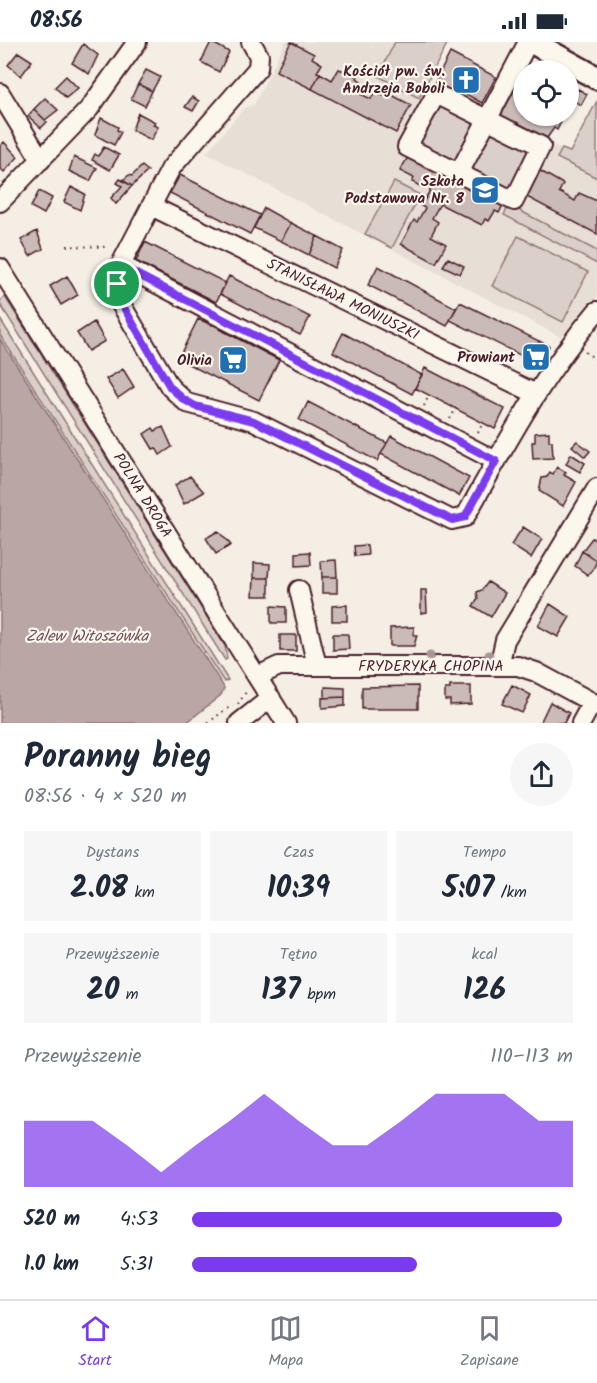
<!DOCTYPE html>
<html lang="pl">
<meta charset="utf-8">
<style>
body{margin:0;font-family:Kalam,sans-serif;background:#f6f6f7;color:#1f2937;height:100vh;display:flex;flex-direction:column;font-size:22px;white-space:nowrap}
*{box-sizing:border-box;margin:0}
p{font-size:20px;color:#747a83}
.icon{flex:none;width:33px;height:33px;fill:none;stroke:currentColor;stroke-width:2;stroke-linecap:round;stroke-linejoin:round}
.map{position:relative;height:681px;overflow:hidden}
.details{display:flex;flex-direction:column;background:#fff;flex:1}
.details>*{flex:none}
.tools{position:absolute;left:513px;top:18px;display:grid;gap:12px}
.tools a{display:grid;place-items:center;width:66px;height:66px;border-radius:50%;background:#fff;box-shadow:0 2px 4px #0004;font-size:30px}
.pin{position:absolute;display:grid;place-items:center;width:51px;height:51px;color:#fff;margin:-26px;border:3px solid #fff;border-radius:50%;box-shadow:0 2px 6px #0007}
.round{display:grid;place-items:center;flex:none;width:63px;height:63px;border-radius:32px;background:#f6f6f7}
.overview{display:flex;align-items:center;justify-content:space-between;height:102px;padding:0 24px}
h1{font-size:33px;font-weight:600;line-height:45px}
.figures{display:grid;grid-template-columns:repeat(3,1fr);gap:9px;height:102px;padding:6px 24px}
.figures div{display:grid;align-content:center;border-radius:0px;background:#f6f6f7;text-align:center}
.figures b{font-size:30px;font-weight:600}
.figures small{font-size:16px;font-weight:400}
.figures p{font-size:16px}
.chart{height:168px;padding:12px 24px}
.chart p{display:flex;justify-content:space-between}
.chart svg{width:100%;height:108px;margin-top:6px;fill:#7c3aed;opacity:.7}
ul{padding:0 24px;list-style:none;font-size:20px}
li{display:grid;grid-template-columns:96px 72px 1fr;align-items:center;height:45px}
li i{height:15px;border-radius:8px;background:#7c3aed}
.status{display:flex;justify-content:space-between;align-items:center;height:42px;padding:0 30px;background:#fff;direction:ltr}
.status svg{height:16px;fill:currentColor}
.tab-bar{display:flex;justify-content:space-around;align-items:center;height:84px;border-top:2px solid #e0e1e3;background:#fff;font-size:16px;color:#747a83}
.tab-bar a{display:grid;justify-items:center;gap:3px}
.tab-bar .active{color:#7c3aed}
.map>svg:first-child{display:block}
</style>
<div class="status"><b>08:56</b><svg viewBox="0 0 49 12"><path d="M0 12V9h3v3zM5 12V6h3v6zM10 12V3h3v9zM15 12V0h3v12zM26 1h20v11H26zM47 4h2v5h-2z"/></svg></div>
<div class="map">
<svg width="597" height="681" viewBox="0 0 597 681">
<rect width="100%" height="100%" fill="#f4eee4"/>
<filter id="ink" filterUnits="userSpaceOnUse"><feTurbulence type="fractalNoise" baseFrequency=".0167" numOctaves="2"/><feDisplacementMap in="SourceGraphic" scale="12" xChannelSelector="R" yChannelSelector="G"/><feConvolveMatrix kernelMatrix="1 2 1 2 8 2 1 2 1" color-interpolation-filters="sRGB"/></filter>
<g filter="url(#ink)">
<path fill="#e7dfd6" d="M285,0H448L428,40L570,111L597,59V257L561,295L206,111L244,66L254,63Z"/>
<path fill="#dbd0c9" stroke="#92787a" stroke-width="1.5" d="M395,0H448L419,56L378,34Z
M597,59V136L557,116L562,107L570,110Z
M440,62L477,81L457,120L420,101Z
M491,88L529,107L509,147L471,128Z
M394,140L420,153L392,206L365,192Z
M509,163L597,209V222L504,173Z
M518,194L588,230L563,280L492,244Z
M5,255L225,604L227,617L225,618L0,262V259Z
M0,277L228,638L224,640L0,293Z"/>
<path fill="#baa7a5" stroke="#8d7174" stroke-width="1.5" d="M0,297L222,642L224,646L221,653L186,681H0Z"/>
<path fill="#cabbb6" stroke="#4a1f2b" stroke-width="1.5" d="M211,0L229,10L219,30L201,20Z
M291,0L314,12L312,16L322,22L317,30L320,31L312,47L276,29Z
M83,2L98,13L89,32L72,21Z
M18,10L32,19L21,34L8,23Z
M450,11L496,35L482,61L453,45L451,49L435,41Z
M339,27L358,34L357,36L361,39L356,50L371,57L375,49L386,55L388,51L411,63L396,91L312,47L320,31L332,38Z
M146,28L160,35L152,49L138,42Z
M66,34L78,46L66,56L55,45Z
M519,39L524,42V74H558L556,77L561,80L557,88L554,86L547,96L516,80L514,83L500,75Z
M138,42L152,49L145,64L131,57Z
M578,47L587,52L581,63L572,58Z
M192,55L199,59L193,69L185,65Z
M45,56L58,68L45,78L34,67Z
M34,67L47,80L41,86L28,74Z
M138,71L155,80L153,83L158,85L151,98L132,88Z
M101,76L118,85L117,88L121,90L114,103L95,93Z
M4,100L18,115L4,130L0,126V104Z
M104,105L119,113L110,128L92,118L95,112L98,114Z
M74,115L97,126L90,139L69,129Z
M408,115L450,138L452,136L467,143L466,146L476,152L503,163L499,171L495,169L489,179L485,177L482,183L440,162L432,176L438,180L431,194L446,202L436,221L401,202L414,178L417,180L425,166L421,164L432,145L426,142L424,146L412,140L414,136L400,129Z
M142,124L148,129L132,144L123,138L129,133L132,134Z
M537,127L563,142L559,150L575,159L579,151L597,159V192L523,153Z
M180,133L260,173L250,192L170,151Z
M120,137L132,144L116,162L111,156L122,144L117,141Z
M71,145L85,152L80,168L64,160Z
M39,149L52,156L44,172L31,165Z
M264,166L291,181L281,199L254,186Z
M291,181L317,194L309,213L281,199Z
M37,189L43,207L30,214L21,198Z
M317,194L343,208L334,226L309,213Z
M145,200L226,241L216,260L136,219Z
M448,216L464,224L460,232L443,224Z
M378,224L456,266L447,284L368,243Z
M67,234L78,253L61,263L50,244Z
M229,234L310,275L300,293L220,252Z
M460,260L539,299L530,318L450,278Z
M198,277L212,283L214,280L221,284L219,287L279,318L259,358L178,317Z
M94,280L105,299L88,309L77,291Z
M343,291L422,333L412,352L333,310Z
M539,299L549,304L538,322L530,318Z
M425,326L505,367L495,387L415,346Z
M123,327L134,345L118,356L106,337Z
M308,360L387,401L377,419L299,378Z
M163,385L172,405L160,413L156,406L153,407L144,392L153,386L155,389Z
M549,390V399H552L553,416L533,417L532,400H535V391Z
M391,394L469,436L459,454L381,412Z
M577,399L590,409L585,415L572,404Z
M571,412L585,421L580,430L566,422Z
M557,425L566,430L564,433L576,440L563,464L539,449L542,436L547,435L550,430L553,432Z
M190,434L204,450L184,462L175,443Z
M523,485L542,497L531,516L511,503Z
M218,489L231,503L216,512L206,496Z
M592,496L597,499V519L582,509Z
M367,503L368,513L355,514L354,504Z
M582,509L597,519L592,529L588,533L575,524Z
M310,510L311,523L296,524V511Z
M336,518L337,535H322L321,519Z
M254,521L270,522L269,536H254Z
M322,535H337V551H322Z
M254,536H269V554H253Z
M488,540L505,551L491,575L473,564L478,556L477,550L482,548Z
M421,548H426L427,570L421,571Z
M550,562L570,575L558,595L538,584Z
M347,563V579H332V564Z
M271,564L286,565V581H271Z
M414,585V593H417L414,604H390V586Z
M333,592H348L349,607L333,608Z
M280,593H296V609H280Z
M512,643L531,653L522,671L502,662Z
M418,644V667H362V645Z
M450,644H471V662L450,663V658H445V647H450Z
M325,645L345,646V655L322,656L325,655Z
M345,655V664L322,666V656Z
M550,660L569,671L564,681H540Z"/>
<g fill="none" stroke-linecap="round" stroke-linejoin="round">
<g stroke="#4a1f2b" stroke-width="22">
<path id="minor" d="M251,0L259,14L258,26L171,126L123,218C116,234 115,249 122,264L170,345L187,361L254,379L452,478L465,475C506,402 542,334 597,269
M0,51L41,118
M436,52L541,104L514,159L407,105Z
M459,131L528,0
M0,160L89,67L137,0
M151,164L534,351
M121,223L496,419
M0,226L286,681
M299,548L317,624
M499,624L505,598L597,446
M258,634L279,624H518L536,630L597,663
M239,681L271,656
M581,681L592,661"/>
</g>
<g stroke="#4a1f2b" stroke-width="27">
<path id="major" d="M532,0L597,36"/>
</g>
<path stroke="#4a1f2b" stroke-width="2" stroke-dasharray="1.5 4.5" stroke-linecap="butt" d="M67,204L109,205
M585,310L597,318
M424,364L429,353
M450,377L456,366
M478,391L483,380
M238,662L248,647
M208,681L226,667L233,665"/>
<use href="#minor" stroke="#fbf7ec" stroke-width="18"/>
<use href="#major" stroke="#fbf7ec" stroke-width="22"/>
</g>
<g fill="#aa9494">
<circle cx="489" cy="613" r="4.5"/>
<circle cx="430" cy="614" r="4.5"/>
</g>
</g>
<g fill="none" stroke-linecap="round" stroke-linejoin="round" filter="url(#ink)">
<g stroke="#fff" stroke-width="12">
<path id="route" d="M121,224L496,419L465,475L452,478L254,379L195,364L183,357L170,345L120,259L117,242Z"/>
</g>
<use href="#route" stroke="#7c3aed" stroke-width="8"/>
</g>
<defs>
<g id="church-square" transform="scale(1.5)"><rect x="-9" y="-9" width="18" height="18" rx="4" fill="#1f6fb2" stroke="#fbf7ec"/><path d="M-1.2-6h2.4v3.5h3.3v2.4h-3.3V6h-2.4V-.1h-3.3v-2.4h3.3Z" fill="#fff"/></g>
<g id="school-square" transform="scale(1.5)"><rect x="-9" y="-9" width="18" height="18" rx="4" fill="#1f6fb2" stroke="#fbf7ec"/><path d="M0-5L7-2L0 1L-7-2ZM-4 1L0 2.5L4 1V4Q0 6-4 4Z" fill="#fff"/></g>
<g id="supermarket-square" transform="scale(1.5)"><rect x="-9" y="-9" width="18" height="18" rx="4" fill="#1f6fb2" stroke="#fbf7ec"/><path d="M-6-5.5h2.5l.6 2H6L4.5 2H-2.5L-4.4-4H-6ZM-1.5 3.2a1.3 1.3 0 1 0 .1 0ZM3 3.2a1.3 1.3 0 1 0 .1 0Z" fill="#fff"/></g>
</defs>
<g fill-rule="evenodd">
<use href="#church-square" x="466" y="38"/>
<use href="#school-square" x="485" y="148"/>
<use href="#supermarket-square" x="536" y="315"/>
<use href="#supermarket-square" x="233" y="318"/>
</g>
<g text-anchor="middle" stroke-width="4.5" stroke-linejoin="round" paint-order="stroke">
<g font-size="15" font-weight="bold" fill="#4a1f2b" stroke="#fbf7ec" text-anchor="end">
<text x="445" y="34">Kościół pw. św.<tspan x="445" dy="17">Andrzeja Boboli</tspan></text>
<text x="464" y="144">Szkoła<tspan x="464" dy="17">Podstawowa Nr. 8</tspan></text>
<text x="515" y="320">Prowiant</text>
<text x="212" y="323">Olivia</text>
</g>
<g font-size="15" fill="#4a1f2b" stroke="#fbf7ec">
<text transform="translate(343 257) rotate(26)" y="5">STANISŁAWA MONIUSZKI</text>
<text transform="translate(143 453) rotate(58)" y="5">POLNA DROGA</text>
<text x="431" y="629">FRYDERYKA CHOPINA</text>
</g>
<g font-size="16" font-style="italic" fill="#714f56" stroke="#fbf7ec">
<text x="87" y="599">Zalew Witoszówka</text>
</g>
</g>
</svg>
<div class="tools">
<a><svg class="icon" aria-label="locate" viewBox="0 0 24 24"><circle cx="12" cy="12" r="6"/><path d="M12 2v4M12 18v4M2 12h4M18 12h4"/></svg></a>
</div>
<div class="pin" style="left:117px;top:242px;background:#1e9e55"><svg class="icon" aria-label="arrive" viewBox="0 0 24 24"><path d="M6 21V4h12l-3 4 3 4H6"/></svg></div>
</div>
<section class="details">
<div class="overview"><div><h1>Poranny bieg</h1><p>08:56 · 4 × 520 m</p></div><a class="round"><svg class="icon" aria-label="share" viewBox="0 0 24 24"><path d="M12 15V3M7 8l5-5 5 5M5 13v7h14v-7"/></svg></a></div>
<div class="figures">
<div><p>Dystans</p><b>2.08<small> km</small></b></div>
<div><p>Czas</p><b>10:39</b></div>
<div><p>Tempo</p><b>5:07<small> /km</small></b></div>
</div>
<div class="figures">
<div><p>Przewyższenie</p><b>20<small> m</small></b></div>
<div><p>Tętno</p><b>137<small> bpm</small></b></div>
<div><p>kcal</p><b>126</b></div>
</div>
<div class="chart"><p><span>Przewyższenie</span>110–113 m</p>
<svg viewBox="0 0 160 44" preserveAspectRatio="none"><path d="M0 44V17L10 17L20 17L30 27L40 38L50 27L60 17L70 6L80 17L90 27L100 27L110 17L120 6L130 6L140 6L150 17L160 17V44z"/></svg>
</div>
<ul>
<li><b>520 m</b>4:53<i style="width:97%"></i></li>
<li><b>1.0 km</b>5:31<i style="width:59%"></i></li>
</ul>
</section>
<nav class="tab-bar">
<a class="active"><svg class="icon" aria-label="home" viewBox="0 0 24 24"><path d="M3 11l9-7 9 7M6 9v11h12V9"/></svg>Start</a>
<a><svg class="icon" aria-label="map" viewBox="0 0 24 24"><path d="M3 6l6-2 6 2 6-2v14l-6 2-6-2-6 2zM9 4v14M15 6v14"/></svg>Mapa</a>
<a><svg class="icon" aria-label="saved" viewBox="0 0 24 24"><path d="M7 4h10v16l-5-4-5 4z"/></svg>Zapisane</a>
</nav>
